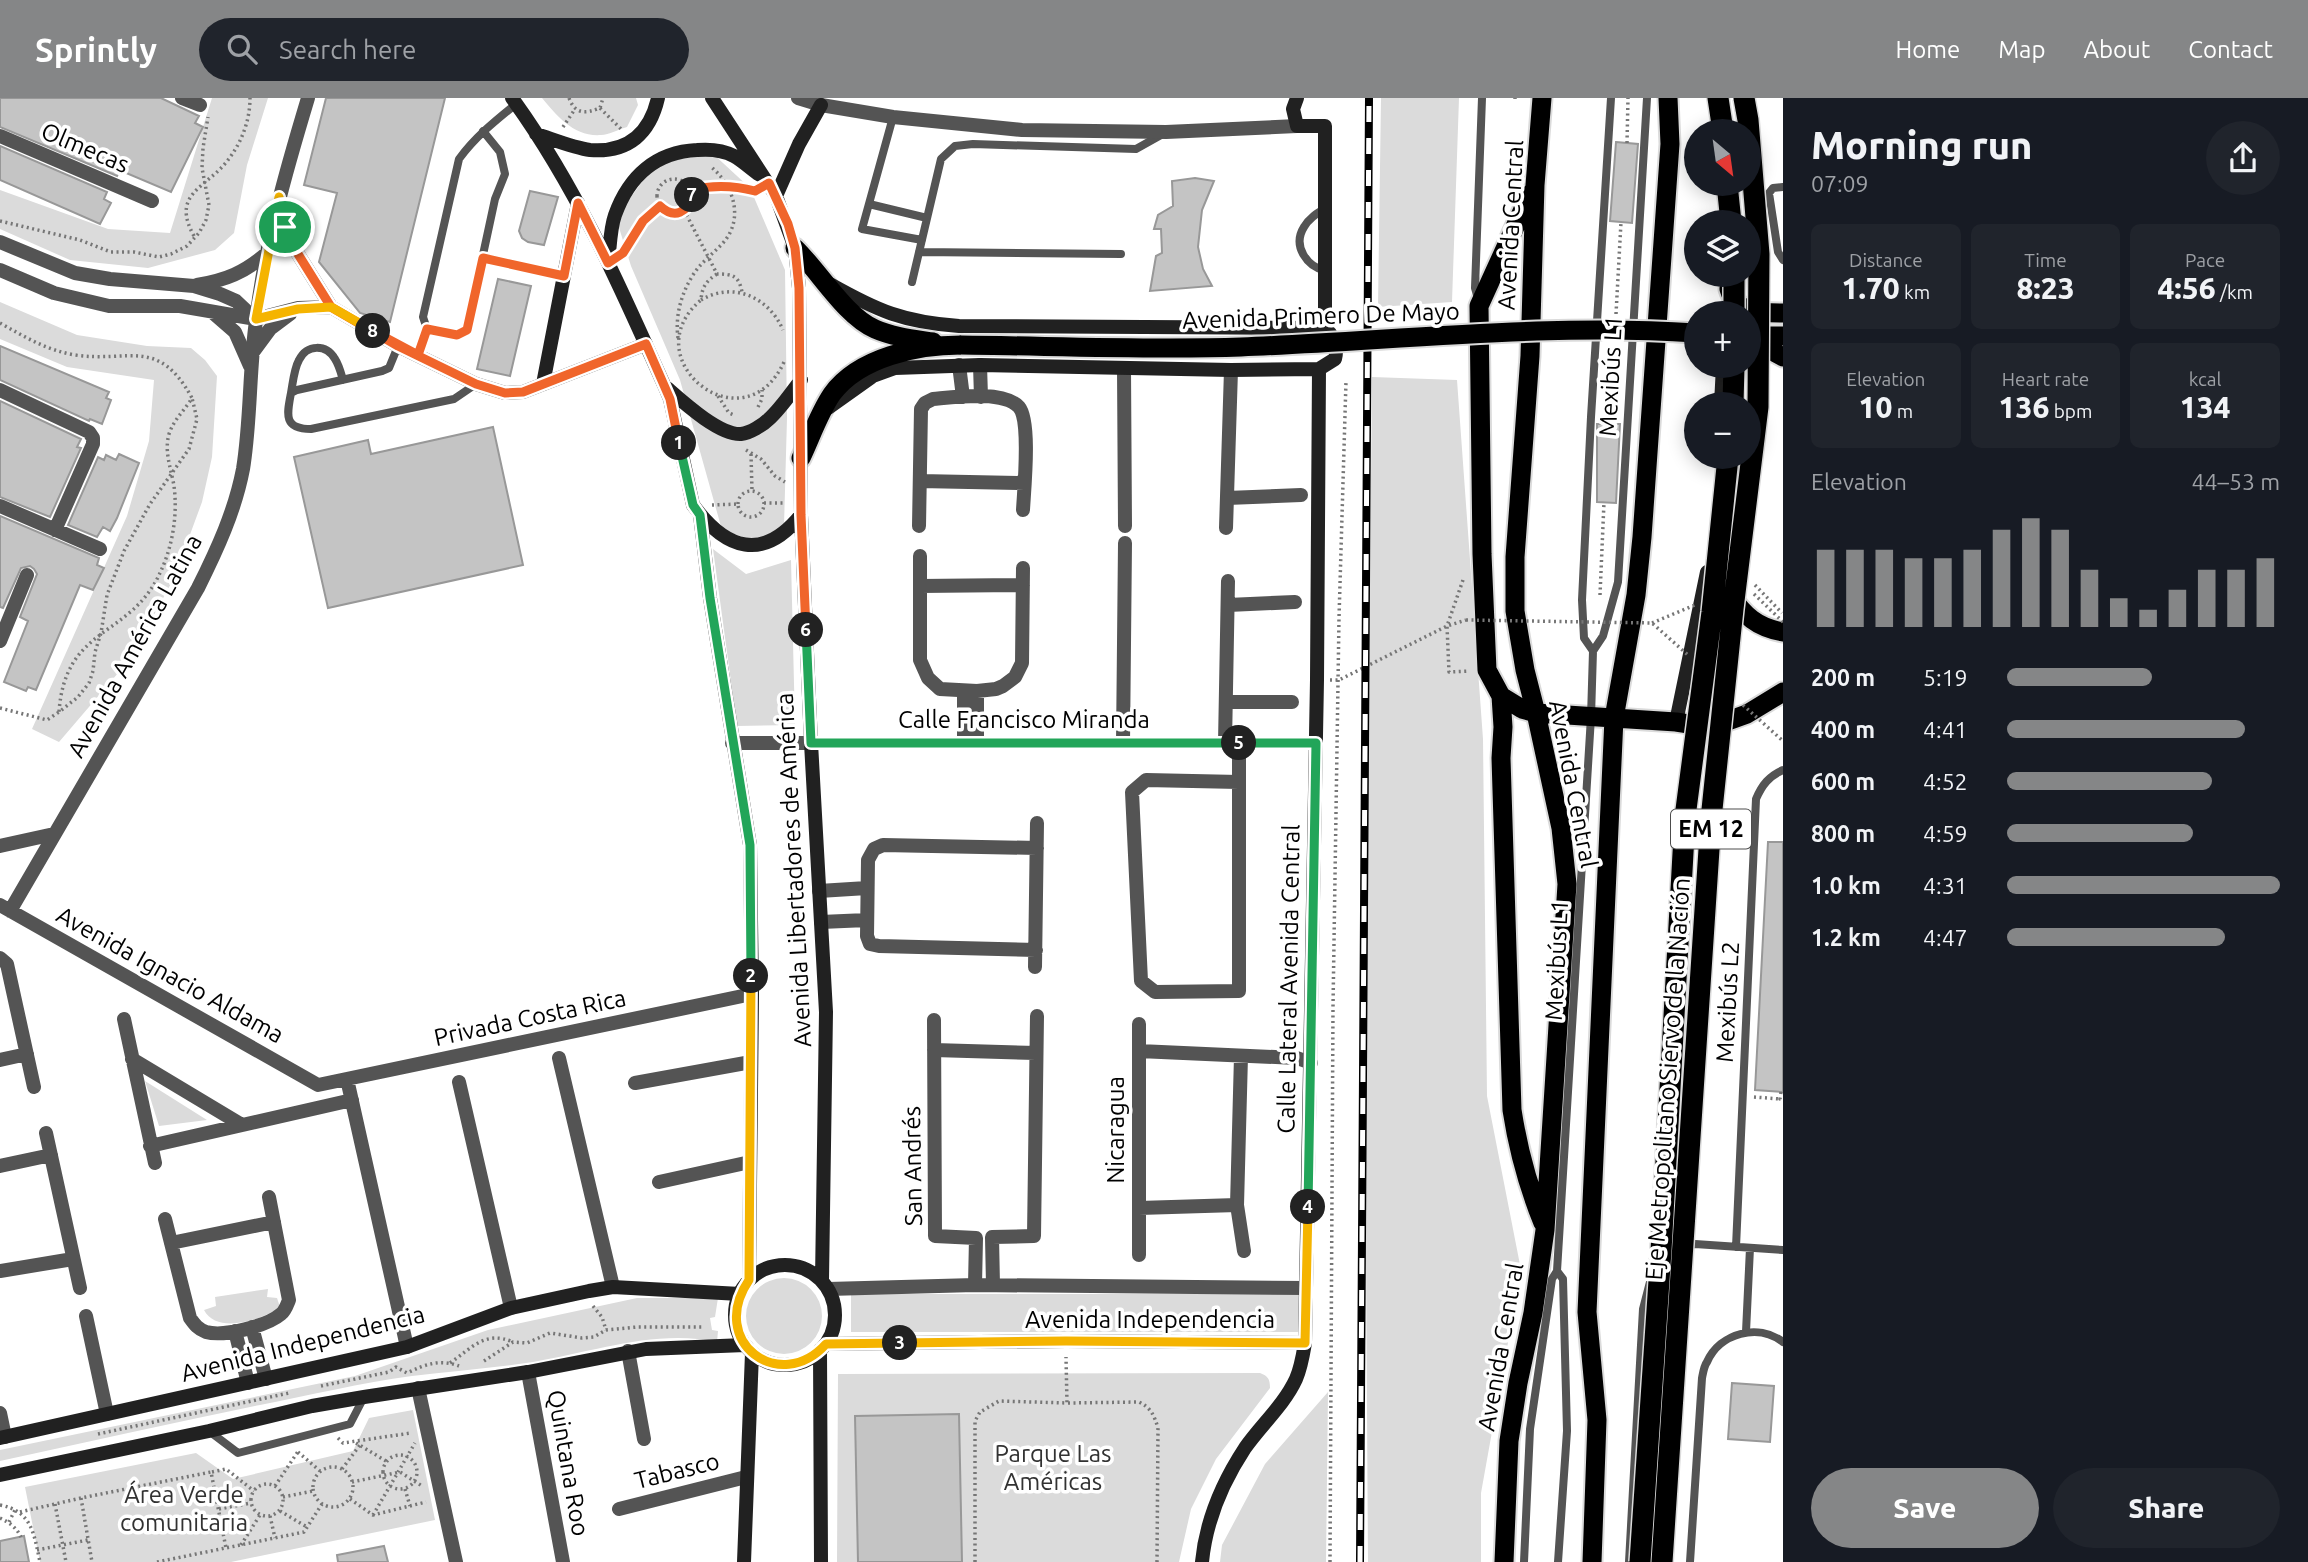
<!DOCTYPE html>
<meta charset="utf-8">
<style>
body{margin:0;font-family:Ubuntu,sans-serif;background:#20242c;color:#f1f3f6;height:100vh;display:flex;flex-direction:column;font-size:26px;white-space:nowrap}
*{box-sizing:border-box;margin:0}
p{font-size:23px;color:#9ea1a6}
.icon{flex:none;width:38px;height:38px;fill:none;stroke:currentColor;stroke-width:2;stroke-linecap:round;stroke-linejoin:round}
.map{position:relative;flex:1;overflow:hidden}
.panel{display:flex;flex-direction:column;background:#171b24;width:525px}
.panel>*{flex:none}
.needle{width:46px;rotate:151deg}
.fabs{position:absolute;left:1684px;top:21px;display:grid;gap:14px}
.fabs a{display:grid;place-items:center;width:77px;height:77px;border-radius:50%;background:#171b24;box-shadow:0 4px 18px #0003;font-size:35px}
.pin{position:absolute;display:grid;place-items:center;width:60px;height:60px;color:#fff;margin:-30px;border:4px solid #fff;border-radius:50%;box-shadow:0 2px 7px #0007}
.km{position:absolute;width:35px;height:35px;margin:-18px;border-radius:50%;background:#222;color:#fff;font-size:19px;line-height:35px;text-align:center}
.round{display:grid;place-items:center;flex:none;width:74px;height:74px;border-radius:37px;background:#20242c}
.head{display:flex;align-items:center;justify-content:space-between;height:119px;padding:0 28px}
h1{font-size:38px;font-weight:800;line-height:52px}
.figures{display:grid;grid-template-columns:repeat(3,1fr);gap:10px;height:119px;padding:7px 28px}
.figures div{display:grid;align-content:center;border-radius:10px;background:#20242c;text-align:center}
.figures b{font-size:30px;font-weight:800}
.figures small{font-size:19px;font-weight:400}
.figures p{font-size:19px}
.chart{height:196px;padding:14px 28px}
.chart p{display:flex;justify-content:space-between}
.chart svg{width:100%;height:126px;margin-top:7px;stroke:#858687;stroke-width:6}
.button{display:flex;gap:14px;margin-top:auto;padding:14px 28px}
.button a{flex:1;height:80px;border-radius:42px;background:#858687;color:#fff;font-size:28px;font-weight:800;line-height:80px;text-align:center}
.button a+a{background:#20242c;color:#f1f3f6}
ul{padding:0 28px;list-style:none;font-size:23px}
li{display:grid;grid-template-columns:112px 84px 1fr;align-items:center;height:52px}
li i{height:18px;border-radius:9px;background:#858687}
header{display:flex;align-items:center;gap:42px;box-sizing:border-box;height:98px;padding:0 35px;background:#858687;color:#fff}
header strong{font-size:33px}
nav{display:flex;gap:38px;margin-inline-start:auto;font-size:24px}
.search{width:490px;height:63px;background:#20242c;display:flex;align-items:center;gap:18px;box-sizing:border-box;padding:0 24px;border-radius:38px;color:#9ea1a6;font-size:26px}
main{display:flex;flex:1;min-height:0}
.map>svg:first-child{display:block}
</style>
<header>
<strong>Sprintly</strong>
<div class="search"><svg class="icon" aria-label="search" viewBox="0 0 24 24"><circle cx="10" cy="10" r="6"/><path d="M15 15l6 6"/></svg>Search here</div>
<nav><a>Home</a><a>Map</a><a>About</a><a>Contact</a></nav>
</header>
<main>
<div class="map">
<svg width="1783" height="1464" viewBox="0 0 1783 1464">
<rect width="100%" height="100%" fill="#fff"/>
<path fill="#dbdbdb" d="M212,0H268L247,67L234,135L215,152L148,170L70,162L0,131V92L108,131L170,135Z
M542,0H636L638,7L627,29C619,31 609,37 601,37C574,39 557,18 542,0Z
M1381,0H1459L1452,204L1378,209Z
M710,53L750,90L785,172L787,320L784,428L764,446L722,432L680,282L631,168L616,120L654,67Z
M0,204L77,237L147,248L191,250L205,262L217,278L212,359L202,404L174,480L130,561L59,644L32,631L127,418L149,343L154,282L67,269L0,241Z
M1372,279L1457,282L1483,641L1487,998L1521,1172L1481,1395V1464H1368L1365,1007Z
M713,451L746,476L791,462L795,627L737,628Z
M145,983L207,1022L159,1028Z
M746 1218a38 38 0 1 1 76 0a38 38 0 1 1-76 0Z
M268,1191L267,1199L277,1200L280,1209C262,1222 217,1237 204,1212L216,1208L215,1199Z
M851,1196H1299V1234H851Z
M637,1200H718L715,1219L710,1220L712,1232L718,1233L717,1244C655,1231 594,1254 533,1264C493,1270 452,1273 412,1278C361,1285 310,1297 260,1307C173,1325 87,1344 0,1363V1352L355,1278L488,1232Z
M1260,1275C1268,1278 1270,1281 1270,1290L1216,1361L1191,1411L1179,1464H837L838,1276Z
M1328,1294L1326,1464H1220L1222,1447L1265,1366Z
M413,1312L435,1422L231,1464H40L25,1389L196,1355L233,1381L353,1353L369,1320Z"/>
<path fill="#c4c4c4" stroke="#989898" stroke-width="2" d="M0,0H161L199,18L195,25L203,29L171,94L124,74H119L117,78L0,29Z
M326,0H445L390,224L360,215L319,164L337,95L304,87Z
M1616,44L1638,46L1632,125L1610,123Z
M0,48L107,94L104,101L111,105L100,126L0,82Z
M1195,80L1214,83L1202,112L1198,149L1203,171L1212,188L1150,193L1156,158L1162,155L1161,131H1154L1158,117L1173,108L1172,83Z
M530,93L558,99L544,147L528,144L522,140L519,133Z
M498,181L531,188L510,278L477,271Z
M0,248L109,294L106,300L111,302L102,326L90,321L89,323L0,282Z
M0,303L81,341L77,349L81,350L50,419L0,399Z
M1597,326H1620L1616,405L1597,404Z
M493,329L523,467L328,510L294,359L368,342L371,356Z
M119,356L139,365L117,420L110,433L103,429L97,439L68,427L98,359L104,362L106,357L116,362Z
M0,418L99,460L97,467L104,470L93,492L80,487L36,592L28,589L26,593L4,584L28,523L20,519L37,476L34,471L30,468L21,470L3,510L0,509Z
M1768,744H1783V994L1755,992Z
M1732,1285L1774,1288L1770,1344L1728,1341Z
M959,1316L962,1464H858L855,1318Z
M24,1438L29,1464H0V1443Z
M384,1448L388,1464H338L337,1457Z"/>
<g fill="none" stroke-linecap="round" stroke-linejoin="round">
<g stroke="#dbdbdb" stroke-width="23">
<path id="trunk" d="M1530,96L1479,208L1482,456L1487,572L1501,598L1503,629L1501,660L1512,1012C1518,1051 1528,1088 1543,1125
M795,150C819,173 845,218 875,231C893,239 913,241 933,244
M1729,191C1736,216 1761,215 1783,215
M1749,238H1783
M1748,240L1783,259
M801,360C811,339 819,315 832,296C859,259 918,247 961,247
M1729,496C1745,518 1756,529 1783,534
M1501,598L1522,611L1536,615L1676,624L1702,628L1722,625L1747,616L1783,594
M1504,1464L1509,1343L1518,1285L1533,1215L1545,1132L1567,786L1561,730L1536,615L1525,572L1515,513V459L1530,258L1535,87L1542,0
M1592,1464L1597,1322L1587,1214L1614,620L1636,497L1642,439L1670,46L1668,0"/>
</g>
<g stroke="#dbdbdb" stroke-width="24">
<path id="motorway" d="M1718,0L1723,33
M1727,86L1731,124
M1733,306L1734,268"/>
</g>
<path stroke="#767676" stroke-width="3.5" stroke-dasharray="2 3.5" stroke-linecap="butt" d="M569,0C575,16 585,16 600,10L603,0
M1515,1V0
M600,10L621,31
M563,29L575,11
M1627,45L1628,0
M657 98a17 17 0 1 1 34 0a17 17 0 1 1-34 0Z
M690,91L724,87L752,92
M684,112L717,176C733,176 739,178 742,194
M0,123L80,142L111,154H134L159,159L171,156L187,148L199,135L206,122L209,107L202,70L203,50L208,19
M194,138C170,95 207,90 228,62C242,44 250,22 250,0
M626,150L643,123L660,108
M717,176C706,183 702,189 701,202C631,261 744,351 784,264
M701,202C733,183 769,199 783,232
M1616,216L1621,124
M0,225C25,239 46,252 75,257C129,265 158,238 192,300C185,312 174,321 169,336C164,354 171,370 174,388C178,418 172,451 159,477C129,540 65,528 59,614L78,599L89,585L93,573L95,554L101,535L107,497L124,453L150,406L189,351L197,321L192,300
M678,240C675,218 681,196 693,177C701,164 713,156 723,145C745,120 733,86 710,68
M718,298L729,315L734,317
M758,309L762,301V292
M1610,326L1614,248
M746,352L761,361L775,378L785,384
M751,356L752,393
M738 406a13 13 0 1 1 26 0a13 13 0 1 1-26 0Z
M764,405H786
M712,407L739,406
M1463,482L1447,528L1449,574L1469,573
M1755,487L1782,515
M1600,497L1604,404
M1330,582H1339L1447,528L1466,522
M0,610L47,622L59,614
M1781,994L1780,1001H1783
M1754,999L1780,1001
M593,1208L602,1219L606,1232
M484,1263L513,1244L527,1245L550,1235L582,1240L594,1239L606,1232L637,1229H703
M450,1265C472,1250 485,1232 513,1244
M321,1288L389,1274L396,1269L407,1275C426,1266 440,1261 459,1268
M1068,1305L1139,1304C1151,1310 1154,1317 1158,1330L1157,1464
M98,1336L289,1295
M338,1340L343,1345L411,1335
M356,1345L386,1363
M298,1354L320,1373
M383 1374a17 17 0 1 1 34 0a17 17 0 1 1-34 0Z
M313 1389a20 20 0 1 1 40 0a20 20 0 1 1-40 0Z
M342,1371L360,1347
M212,1374L226,1371L254,1393
M352,1384L400,1374L422,1388
M251 1402a16 16 0 1 1 32 0a16 16 0 1 1-32 0Z
M275,1388L299,1352
M405,1391L410,1408
M283,1399L313,1393
M81,1400L92,1464
M350,1401L373,1417L426,1404
M55,1406L66,1464
M0,1407C32,1413 34,1436 40,1464
M219,1411L251,1405
M280,1413L307,1429
M20,1414L81,1400L211,1374L226,1450
M373,1417L415,1345
M270,1418L275,1440
M0,1420C10,1425 16,1429 21,1439
M9,1424L16,1410
M241,1447L260,1417
M37,1452L88,1442
M157,1464L304,1434L322,1406
M975,1464V1323L980,1314L999,1303L1067,1305L1066,1259
M1330,1464L1333,909L1339,520L1346,283"/>
<path stroke="#545454" stroke-width="8" d="M893,19L862,131L922,142
M483,33L500,54L505,76L495,101L467,231L457,237L427,231L423,219L459,61C475,39 495,23 516,6
M1783,89L1773,90L1769,95L1778,154L1783,162
M869,106L927,120
M1326,110C1317,115 1309,120 1304,129C1292,148 1307,169 1326,173
M919,154L1121,156
M483,160L564,178
M912,184L941,61L955,48L973,46L1136,51L1161,37
M1478,200L1475,190L1482,0
M398,248L389,270L382,273L297,292L291,295C287,316 283,331 311,331L454,301L476,286
M418,257L427,231
M291,295C293,284 294,271 299,262C307,246 326,246 335,261C339,267 341,275 343,282
M1593,553L1584,540L1582,502L1591,319L1611,0
M1685,1149L1695,1146L1783,1152
M1736,1149L1756,701C1762,687 1769,678 1783,672
M1557,1173L1563,1181L1567,1333L1558,1464
M1746,1234L1750,1150
M209,1333L238,1355L350,1326L364,1299
M1524,1464L1530,1331L1552,1181L1557,1173L1591,619L1593,553L1603,538L1618,484L1647,0
M1629,1464L1643,1211L1650,1184
M1690,1464L1702,1280C1703,1275 1704,1268 1707,1264C1720,1235 1758,1225 1783,1244"/>
<path stroke="#545454" stroke-width="14" d="M182,0L200,7
M0,38L152,103
M280,107L285,129L298,156L331,209L398,248L476,286L505,295L523,294L646,246
M0,144L75,175L110,181L194,188L220,196L236,203L255,221
M0,172L54,195L109,208H180L256,221L298,210L331,209
M197,187C226,182 244,175 267,155
M212,214L235,234L250,268
M253,254L270,231L290,216
M959,267L963,299
M980,267L981,299
M1124,271L1125,428
M0,292L89,334L93,340V346L55,432
M920,383L1024,385
M1227,400L1301,397
M0,408L100,451
M919,428L921,311L925,305L933,301C955,299 1003,292 1019,309C1031,323 1024,392 1023,412
M1226,430L1231,272
M920,458V562L928,580L940,591L977,593L996,591L1003,588L1015,579L1022,565L1023,470
M920,488L1023,487
M1228,507L1295,504
M0,543L27,477
M977,593V645
M1227,604H1292
M732,645H1316
M964,645V593
M1123,645L1125,445
M1225,645L1228,483
M1239,684L1146,682L1132,694L1141,883L1155,894L1239,893V645
M0,748L54,736
M819,793L867,790
M0,807L318,987L752,896
M10,813L198,490C217,452 235,413 243,371C251,322 249,272 256,223C265,146 286,73 308,0
M821,824L867,822
M1036,852L879,848L870,846L867,838L868,762L874,751L883,747L1037,750
M0,860L7,866L34,989
M1035,869L1037,725
M124,921L155,1065
M934,922L935,1138L976,1140L975,1187
M1139,926V1157
M934,952L1036,955
M1139,953L1297,960L1311,965
M1241,958L1237,1107L1244,1153
M559,960L613,1189
M132,961L242,1027
M0,962L27,956
M347,981L407,1249
M459,984L511,1210
M635,985L751,964
M46,1035L80,1190
M150,1048L352,1002
M0,1068L51,1057
M659,1084L750,1064
M1139,1110L1237,1107
M165,1121L190,1220C195,1227 198,1231 206,1234C224,1239 267,1228 281,1216C285,1213 287,1207 289,1202L269,1099
M171,1145L274,1124
M0,1173L73,1161
M993,1187L992,1139L1034,1138L1037,918
M828,1191L975,1187L1306,1190
M86,1218L107,1316
M252,1229L266,1281
M235,1233L248,1285
M826,1246L1066,1243L1305,1245
M628,1253L644,1341
M528,1274L563,1464
M418,1290L456,1464
M0,1315L5,1339
M619,1411L746,1379"/>
<path stroke="#545454" stroke-width="14" d="M798,0L821,7L893,19L1022,32L1166,34L1297,28"/>
<path stroke="#212121" stroke-width="14" d="M512,0C576,88 620,188 664,287L670,301L693,407C726,452 763,464 801,417
M712,0L776,98L795,150L799,190L801,417L811,645L826,914L822,1182
M1297,0L1293,11L1297,28H1325V230
M536,36C552,41 574,50 590,52C629,55 650,35 658,0
M776,98L799,46L821,7
M608,165C610,149 610,131 615,117C629,78 656,54 697,52C709,51 723,52 734,58C743,63 751,71 760,77
M543,286L578,105
M667,290C683,304 719,337 741,336C750,335 763,327 769,321C781,310 791,295 801,282
M1721,306L1723,268
M828,310L873,278L895,270L980,267L1231,272L1319,271L1335,261C1338,248 1335,239 1325,230L959,228C903,224 878,213 830,186
M700,417L710,500L750,747L752,896L749,1182
M1676,624L1707,474
M735 1217a50 50 0 1 1 100 0a50 50 0 1 1-100 0Z
M820,1252L821,1464
M0,1340L407,1249L511,1210L589,1193L613,1189L740,1196
M0,1377L209,1333L312,1308L364,1299L528,1274L646,1251L745,1247
M744,1464L752,1255
M1202,1464C1206,1422 1222,1385 1245,1350C1261,1327 1284,1307 1296,1281C1301,1270 1303,1257 1305,1245L1317,582L1319,271"/>
<use href="#trunk" stroke="#000" stroke-width="19"/>
<use href="#motorway" stroke="#000" stroke-width="21"/>
<g stroke="#000" stroke-width="8">
<path id="rail" d="M1360,1464L1369,0"/>
</g>
<use href="#rail" stroke="#fff" stroke-width="5" stroke-dasharray="16" stroke-linecap="butt"/>
<g stroke="#dbdbdb" stroke-width="23" stroke-linecap="butt">
<path id="trunk-bridge" d="M961,247C1054,248 1148,252 1241,249C1392,243 1545,225 1696,235"/>
</g>
<g stroke="#dbdbdb" stroke-width="24" stroke-linecap="butt">
<path id="motorway-bridge" d="M1734,215V177
M1640,1464L1661,1153L1685,719L1712,514L1728,359
M1662,1464L1711,721L1733,511L1758,309L1759,156L1748,22L1744,0"/>
</g>
<path stroke="#767676" stroke-width="3.5" stroke-dasharray="2 3.5" stroke-linecap="butt" d="M1754,496L1783,524
M1466,522L1652,525L1688,557
M1652,525L1695,507
M1743,607L1783,643"/>
<use href="#trunk-bridge" stroke="#000" stroke-width="19"/>
<use href="#motorway-bridge" stroke="#000" stroke-width="21"/>
</g>
<g fill="none" stroke-linecap="round" stroke-linejoin="round">
<g stroke="#fff" stroke-width="14">
<path id="split-1" d="M285,129L298,156L331,209L398,248L476,286L505,295L523,294L646,246L670,301L679,345"/>
</g>
<g stroke="#fff" stroke-width="14">
<path id="split-2" d="M679,345L693,407L700,417L710,500L750,747L751,878"/>
</g>
<g stroke="#fff" stroke-width="14">
<path id="split-3" d="M751,878L749,1182C707,1244 780,1297 826,1246L900,1245"/>
</g>
<g stroke="#fff" stroke-width="14">
<path id="split-4" d="M900,1245L1066,1243L1305,1245L1308,1109"/>
</g>
<g stroke="#fff" stroke-width="14">
<path id="split-5" d="M1239,645H1316L1308,1109"/>
</g>
<g stroke="#fff" stroke-width="14">
<path id="split-6" d="M806,532L811,645H1239"/>
</g>
<g stroke="#fff" stroke-width="14">
<path id="split-7" d="M692,97L690,92C712,87 733,87 755,93L769,85L788,126L795,150L799,190L801,417L806,532"/>
</g>
<g stroke="#fff" stroke-width="14">
<path id="split-8" d="M373,233L418,257L427,231L457,237L467,232L483,160L564,178L578,105L608,165L623,155L643,123L660,108C675,122 688,114 692,97"/>
</g>
<g stroke="#fff" stroke-width="14">
<path id="split-9" d="M285,129L279,99L256,221L298,211L331,209L373,233"/>
</g>
<use href="#split-1" stroke="#f0652b" stroke-width="9"/>
<use href="#split-2" stroke="#22a559" stroke-width="9"/>
<use href="#split-3" stroke="#f5b400" stroke-width="9"/>
<use href="#split-4" stroke="#f5b400" stroke-width="9"/>
<use href="#split-5" stroke="#22a559" stroke-width="9"/>
<use href="#split-6" stroke="#22a559" stroke-width="9"/>
<use href="#split-7" stroke="#f0652b" stroke-width="9"/>
<use href="#split-8" stroke="#f0652b" stroke-width="9"/>
<use href="#split-9" stroke="#f5b400" stroke-width="9"/>
</g>
<g text-anchor="middle" stroke-width="7" stroke-linejoin="round" paint-order="stroke">
<rect fill="#fff" stroke="#4c4c4c" stroke-width="2" x="1671" y="711.5" width="80" height="39" rx="5"/>
<g font-size="23" font-weight="bold" fill="#000">
<text x="1711" y="739">EM 12</text>
</g>
<g font-size="24" fill="#000" stroke="#fff">
<text transform="translate(85 50) rotate(23)" y="8">Olmecas</text>
<text transform="translate(1511 127) rotate(-87)" y="8">Avenida Central</text>
<text transform="translate(1321 218) rotate(-2)" y="8">Avenida Primero De Mayo</text>
<text transform="translate(1611 278) rotate(-87)" y="8">Mexibús L1</text>
<text transform="translate(135 548) rotate(-61)" y="8">Avenida América Latina</text>
<text x="1024" y="630">Calle Francisco Miranda</text>
<text transform="translate(1573 686) rotate(79)" y="8">Avenida Central</text>
<text transform="translate(794 772) rotate(-93)" y="8">Avenida Libertadores de América</text>
<text transform="translate(1557 862) rotate(-87)" y="8">Mexibús L1</text>
<text transform="translate(170 877) rotate(29)" y="8">Avenida Ignacio Aldama</text>
<text transform="translate(1289 881) rotate(-89)" y="8">Calle Lateral Avenida Central</text>
<text transform="translate(1728 904) rotate(-87)" y="8">Mexibús L2</text>
<text transform="translate(530 920) rotate(-12)" y="8">Privada Costa Rica</text>
<text transform="translate(1668 981) rotate(-86)" y="8">Eje Metropolitano Siervo de la Nación</text>
<text transform="translate(1116 1032) rotate(-90)" y="8">Nicaragua</text>
<text transform="translate(913 1068) rotate(-91)" y="8">San Andrés</text>
<text x="1150" y="1230">Avenida Independencia</text>
<text transform="translate(303 1246) rotate(-14)" y="8">Avenida Independencia</text>
<text transform="translate(1501 1249) rotate(-80)" y="8">Avenida Central</text>
<text transform="translate(568 1365) rotate(80)" y="8">Quintana Roo</text>
<text transform="translate(677 1373) rotate(-14)" y="8">Tabasco</text>
</g>
<g font-size="24" fill="#323232" stroke="#fff">
<text x="1053" y="1364">Parque Las<tspan x="1053" dy="28">Américas</tspan></text>
<text x="184" y="1405">Área Verde<tspan x="184" dy="28">comunitaria</tspan></text>
</g>
</g>
</svg>
<div class="fabs">
<a><svg class="needle" viewBox="-14 -14 28 28"><path d="M0-13l5 13h-10z" fill="#e53935"/><path d="M0 13l5-13h-10z" fill="#9ea1a6"/></svg></a>
<a><svg class="icon" aria-label="layers" viewBox="0 0 24 24"><path d="M12 4l9 5-9 5-9-5zM3 14l9 5 9-5"/></svg></a>
<a>+</a>
<a>−</a>
</div>
<div class="pin" style="left:285px;top:129px;background:#1e9e55"><svg class="icon" aria-label="arrive" viewBox="0 0 24 24"><path d="M6 21V4h12l-3 4 3 4H6"/></svg></div>
<b class="km" style="left:679px;top:345px">1</b>
<b class="km" style="left:751px;top:878px">2</b>
<b class="km" style="left:900px;top:1245px">3</b>
<b class="km" style="left:1308px;top:1109px">4</b>
<b class="km" style="left:1239px;top:645px">5</b>
<b class="km" style="left:806px;top:532px">6</b>
<b class="km" style="left:692px;top:97px">7</b>
<b class="km" style="left:373px;top:233px">8</b>
</div>
<section class="panel">
<div class="head"><div><h1>Morning run</h1><p>07:09</p></div><a class="round"><svg class="icon" aria-label="share" viewBox="0 0 24 24"><path d="M12 15V3M7 8l5-5 5 5M5 13v7h14v-7"/></svg></a></div>
<div class="figures">
<div><p>Distance</p><b>1.70<small> km</small></b></div>
<div><p>Time</p><b>8:23</b></div>
<div><p>Pace</p><b>4:56<small> /km</small></b></div>
</div>
<div class="figures">
<div><p>Elevation</p><b>10<small> m</small></b></div>
<div><p>Heart rate</p><b>136<small> bpm</small></b></div>
<div><p>kcal</p><b>134</b></div>
</div>
<div class="chart"><p><span>Elevation</span>44–53 m</p>
<svg viewBox="0 0 160 44" preserveAspectRatio="none"><path d="M5 44V17M15 44V17M25 44V17M35 44V20M45 44V20M55 44V17M65 44V10M75 44V6M85 44V10M95 44V24M105 44V34M115 44V38M125 44V31M135 44V24M145 44V24M155 44V20"/></svg>
</div>
<ul>
<li><b>200 m</b>5:19<i style="width:53%"></i></li>
<li><b>400 m</b>4:41<i style="width:87%"></i></li>
<li><b>600 m</b>4:52<i style="width:75%"></i></li>
<li><b>800 m</b>4:59<i style="width:68%"></i></li>
<li><b>1.0 km</b>4:31<i style="width:100%"></i></li>
<li><b>1.2 km</b>4:47<i style="width:80%"></i></li>
</ul>
<div class="button"><a>Save</a><a>Share</a></div>
</section>
</main>
